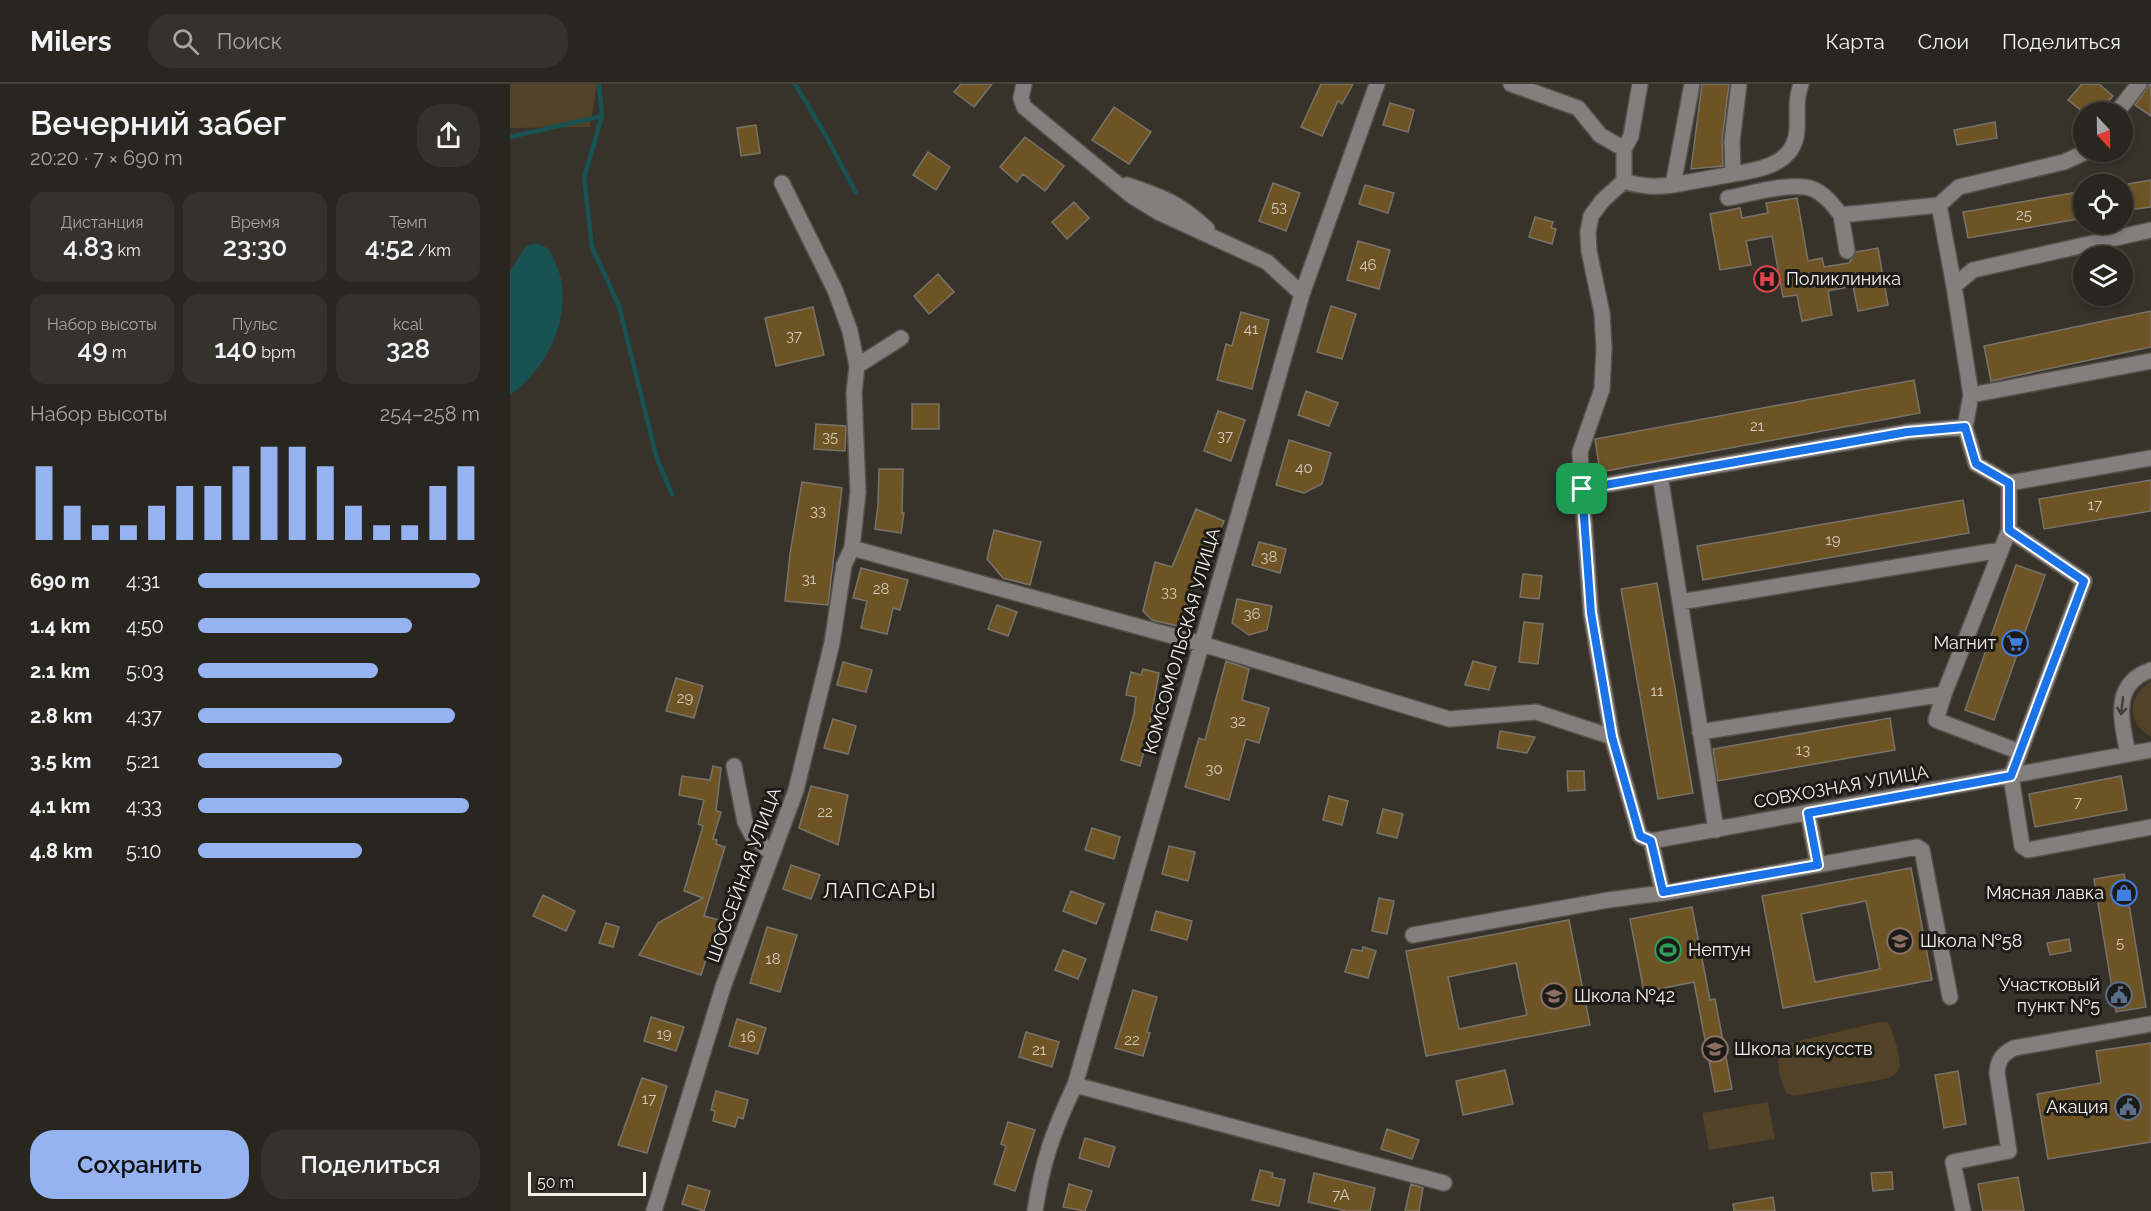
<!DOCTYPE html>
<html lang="ru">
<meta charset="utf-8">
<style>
body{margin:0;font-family:Raleway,sans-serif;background:#35322d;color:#f1f3f6;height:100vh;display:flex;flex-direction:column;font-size:22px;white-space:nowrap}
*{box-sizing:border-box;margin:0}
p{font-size:20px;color:#a5a5a5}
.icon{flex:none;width:33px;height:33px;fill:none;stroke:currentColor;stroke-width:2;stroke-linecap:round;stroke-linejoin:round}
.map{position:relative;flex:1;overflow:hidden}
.side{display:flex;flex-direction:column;background:#292620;width:510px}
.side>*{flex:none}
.needle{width:39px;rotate:158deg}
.tools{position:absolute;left:1563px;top:18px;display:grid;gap:12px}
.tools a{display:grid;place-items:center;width:60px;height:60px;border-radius:50%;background:#292620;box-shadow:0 3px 9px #0003,0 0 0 2px #45433e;font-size:30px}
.scale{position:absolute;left:18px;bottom:15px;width:118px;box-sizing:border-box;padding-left:6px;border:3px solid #f3f0eb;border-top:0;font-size:16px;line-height:21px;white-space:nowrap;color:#f3f0eb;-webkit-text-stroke:4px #1d1b17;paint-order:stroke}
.pin{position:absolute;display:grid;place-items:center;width:51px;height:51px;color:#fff;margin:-26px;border-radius:12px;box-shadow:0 3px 9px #0006}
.round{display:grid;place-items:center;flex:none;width:63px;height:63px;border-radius:24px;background:#35322d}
.head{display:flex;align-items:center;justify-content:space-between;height:102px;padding:0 30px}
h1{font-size:33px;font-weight:600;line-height:45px}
.figures{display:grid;grid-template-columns:repeat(3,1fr);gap:9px;height:102px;padding:6px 30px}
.figures div{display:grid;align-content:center;border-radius:15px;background:#35322d;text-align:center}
.figures b{font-size:26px;font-weight:600}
.figures small{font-size:16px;font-weight:400}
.figures p{font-size:16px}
.chart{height:168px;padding:12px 30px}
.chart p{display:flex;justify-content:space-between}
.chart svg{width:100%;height:108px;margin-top:6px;stroke:#95b2f1;stroke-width:6}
.cta{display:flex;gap:12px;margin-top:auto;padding:12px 30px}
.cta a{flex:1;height:69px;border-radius:24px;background:#95b2f1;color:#111;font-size:24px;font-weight:600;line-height:69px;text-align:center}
.cta a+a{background:#35322d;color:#f1f3f6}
ul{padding:0 30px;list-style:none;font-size:20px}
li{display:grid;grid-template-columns:96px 72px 1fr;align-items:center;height:45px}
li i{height:15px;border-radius:8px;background:#95b2f1}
header{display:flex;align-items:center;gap:36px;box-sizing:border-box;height:84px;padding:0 30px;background:#292620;border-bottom:2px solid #45433e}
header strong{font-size:28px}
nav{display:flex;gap:33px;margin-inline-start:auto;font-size:21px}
.search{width:420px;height:54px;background:#35322d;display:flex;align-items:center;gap:15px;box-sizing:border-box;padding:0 21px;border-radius:24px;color:#a5a5a5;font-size:22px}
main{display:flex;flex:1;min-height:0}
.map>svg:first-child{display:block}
</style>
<header>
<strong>Milers</strong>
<div class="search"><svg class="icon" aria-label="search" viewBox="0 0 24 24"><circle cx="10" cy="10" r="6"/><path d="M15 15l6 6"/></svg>Поиск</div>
<nav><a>Карта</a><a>Слои</a><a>Поделиться</a></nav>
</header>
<main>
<section class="side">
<div class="head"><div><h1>Вечерний забег</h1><p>20:20 · 7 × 690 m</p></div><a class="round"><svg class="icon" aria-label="share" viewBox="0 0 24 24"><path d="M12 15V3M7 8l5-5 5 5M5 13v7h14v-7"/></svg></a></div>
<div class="figures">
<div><p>Дистанция</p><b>4.83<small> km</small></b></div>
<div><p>Время</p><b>23:30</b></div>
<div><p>Темп</p><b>4:52<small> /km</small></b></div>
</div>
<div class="figures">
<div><p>Набор высоты</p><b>49<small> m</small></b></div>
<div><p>Пульс</p><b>140<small> bpm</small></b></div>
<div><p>kcal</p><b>328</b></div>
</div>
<div class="chart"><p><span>Набор высоты</span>254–258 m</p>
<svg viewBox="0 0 160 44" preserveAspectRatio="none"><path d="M5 44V14M15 44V30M25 44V38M35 44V38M45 44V30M55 44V22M65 44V22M75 44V14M85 44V6M95 44V6M105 44V14M115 44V30M125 44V38M135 44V38M145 44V22M155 44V14"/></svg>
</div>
<ul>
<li><b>690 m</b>4:31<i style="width:100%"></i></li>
<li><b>1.4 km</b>4:50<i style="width:76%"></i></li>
<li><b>2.1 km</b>5:03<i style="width:64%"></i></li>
<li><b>2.8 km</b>4:37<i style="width:91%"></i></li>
<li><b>3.5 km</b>5:21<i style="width:51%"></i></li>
<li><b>4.1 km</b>4:33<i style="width:96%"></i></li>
<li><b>4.8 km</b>5:10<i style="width:58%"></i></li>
</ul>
<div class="cta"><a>Сохранить</a><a>Поделиться</a></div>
</section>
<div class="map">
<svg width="1641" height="1127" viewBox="0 0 1641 1127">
<rect width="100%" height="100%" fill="#37332b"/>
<path fill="#524227" d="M0,0H87L80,43L0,44Z
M1641,597V653C1616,639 1617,612 1641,597Z
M1369,938H1377C1383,945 1392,976 1389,985C1387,990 1383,991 1379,994L1284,1012L1277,1009C1269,996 1263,971 1276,960Z
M1258,1018L1265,1055L1199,1066L1192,1029Z"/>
<path fill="#195253" d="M27,159L39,165C43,174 49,185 51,195C59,239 36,286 0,311V187L16,162Z"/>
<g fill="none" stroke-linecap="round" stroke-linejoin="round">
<path stroke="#195253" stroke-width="4.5" d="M285,0L315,50L346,109
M92,32L74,94L82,163L109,222L147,375L162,410
M0,53L92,32L89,0"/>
</g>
<path fill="#6e5425" stroke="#78736a" stroke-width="1.5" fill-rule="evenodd" d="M451,0H482L464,23L444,8Z
M811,0H843L832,20L828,17L812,52L791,43Z
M1192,0H1219L1212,56L1213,82L1181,85Z
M1572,0H1589L1603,12L1588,28H1573L1558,16Z
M1640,0H1641V32L1625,21Z
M880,19L904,26L898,48L873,41Z
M604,23L641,48L619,80L582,56Z
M1485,38L1487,54L1447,61L1444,46Z
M246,41L250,69L231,72L227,44Z
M515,53L554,82L535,107L513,90L507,98L490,83Z
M418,68L440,83L426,106L403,91Z
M1641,96V123L1612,127V101Z
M763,99L790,109L776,147L749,137Z
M855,101L884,109L878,129L849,120Z
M1574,107V134L1458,154L1453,128Z
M1287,114L1298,177L1312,174L1314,183L1339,179L1346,168L1368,164L1378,221L1348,227L1343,202L1318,207L1322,231L1292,237L1287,211L1273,213L1262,152L1236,157L1241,181L1210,186L1200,130L1230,124L1232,134L1258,129L1256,119Z
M564,118L579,134L557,155L542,138Z
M1025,133L1043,138L1041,144L1046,145L1042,160L1019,153Z
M848,157L880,166L869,205L837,196Z
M428,190L444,208L419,230L404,212Z
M821,222L846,230L832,275L807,268Z
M303,223L314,271L266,282L255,234Z
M1641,227V263L1481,297L1474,262Z
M731,228L759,236L742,305L707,296L716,260L722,262Z
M1404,296L1410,329L1090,388L1085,355Z
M796,307L828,319L819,342L788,331Z
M402,320H429V345H402Z
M708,327L735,336L721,377L694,367Z
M306,340L336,342L335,367L304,365Z
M779,356L821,369L812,400L794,409L766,401Z
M369,385H393L392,429H394L391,449L365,445L368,421Z
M1641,396V427L1534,445L1529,415Z
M292,398L332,404L318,521L275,517L280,470Z
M1453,416L1459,449L1193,496L1187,462Z
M686,425L714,437L697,478L689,474L672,543L642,536L633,527L645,478L662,483Z
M484,446L531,458L520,501L493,494L477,475Z
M749,458L776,465L770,489L742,481Z
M1506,481L1535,491L1484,636L1455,626Z
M351,484L398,496L390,526L383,524L377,550L351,544L357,517L343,514Z
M1013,490L1032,492L1029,515L1010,513Z
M1147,499L1183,709L1148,715L1111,505Z
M727,515L762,522L757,546L739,551L722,539Z
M487,521L507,528L498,552L478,545Z
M1014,538L1033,540L1028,580L1009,578Z
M716,577L739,585L732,616L759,624L749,659L736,655L719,716L675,703L689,654L695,656Z
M963,577L986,583L979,606L955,601Z
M333,578L362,586L356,608L327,601Z
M633,585L649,589L638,649H639L630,682L611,676L624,630L626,613L616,611L621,588L631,591Z
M166,594L193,602L184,634L156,627Z
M1380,634L1385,666L1208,697L1203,665Z
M323,635L346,642L338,670L314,664Z
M990,647L1025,653L1017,669L987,664Z
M203,682L211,684L206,727L211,728L203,755L207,756L206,760L215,763L194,832L209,836L191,891L129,871L148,839L193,814L174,807L193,742L188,740L194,716L169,711L172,692L200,696Z
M1057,687H1074L1075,706L1058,707Z
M1611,692L1617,726L1525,743L1519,710Z
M301,702L338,711L328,761L289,744Z
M819,712L838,717L832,741L813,736Z
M873,725L893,730L887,754L867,749Z
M582,744L610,753L604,775L575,766Z
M659,762L685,768L678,797L652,790Z
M281,781L310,791L301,815L273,805Z
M1401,784L1422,896L1273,924L1252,812ZM1356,817L1370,885L1305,898L1291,830Z
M1614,790L1636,923L1606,928L1584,795Z
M561,807L594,820L586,840L553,827Z
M33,811L65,827L56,847L23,832Z
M869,814L884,817L877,850L862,847Z
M1182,823L1200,916L1205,915L1222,1005L1205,1008L1184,898L1134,908L1120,835Z
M646,827L682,837L677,856L641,846Z
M1059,836L1080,941L916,972L896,867ZM1006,879L1017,931L949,945L938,893Z
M96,839L109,843L103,863L89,859Z
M257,843L287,851L270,908L240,899Z
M1559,855L1561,867L1540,871L1537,859Z
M853,863L866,867L858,894L835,888L842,865L852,867Z
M553,866L576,875L568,895L545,886Z
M623,906L647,913L637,948L640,949L633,972L605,964Z
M141,933L174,943L166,967L134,957Z
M227,935L256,944L248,970L219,962Z
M516,948L549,958L542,983L509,973Z
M1641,959V1058L1538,1075L1527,1010L1591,999L1586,967Z
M995,986L1003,1020L953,1031L946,997Z
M1448,987L1456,1040L1434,1044L1425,991Z
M132,994L157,1002L137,1069L108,1061Z
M206,1007L238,1016L233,1035L228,1033L225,1043L203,1037L205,1027L201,1026Z
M498,1038L525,1046L505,1107L484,1100L496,1062L491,1060Z
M877,1045L909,1056L902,1075L871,1065Z
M575,1054L605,1063L599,1083L569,1074Z
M750,1086L763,1089L762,1093L775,1096L769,1122L742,1116Z
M1382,1088L1383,1105L1363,1107L1361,1089Z
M804,1089L865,1104L860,1127H836L798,1118Z
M1508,1093L1514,1127H1473L1468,1100Z
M559,1100L582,1107L575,1127L553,1123Z
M901,1100L913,1104L909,1127H895Z
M178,1101L200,1107L194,1127L172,1120Z
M1263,1113L1265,1127H1224L1223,1120Z"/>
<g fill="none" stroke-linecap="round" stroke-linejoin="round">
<g stroke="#55514a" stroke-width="18">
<path id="minor" d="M514,0L511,14L514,23L622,112L650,129L757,178L792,210
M1001,0L1068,24L1090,51L1114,65
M1607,28L1629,0
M1223,90C1250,86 1285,80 1287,46C1288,28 1285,18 1291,0
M1114,97C1132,103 1145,103 1163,101L1182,0
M617,101C653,113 669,119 697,145
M1163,101L1223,90L1222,57L1229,0
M1218,114C1240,110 1283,97 1303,105C1315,110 1323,121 1331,131
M1337,167L1331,131L1429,121
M1444,202L1429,121L1449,103L1554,78L1576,68
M1641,277L1461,311L1455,343L1397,348L1072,405L1081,529L1102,653L1130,752L1141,757L1641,666
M347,282L391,254
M1461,311L1444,202L1463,186L1641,146
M1455,343L1466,380L1499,399L1641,374
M1150,391L1206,746
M1499,399V446L1574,497L1501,692L1512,762L1518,766L1641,743
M1072,405L1070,368L1092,305L1094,264L1092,229L1079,167L1078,148L1081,132L1092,117L1114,97V65L1121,52L1130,0
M342,464L692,560L939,635L1026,628L1102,653
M1170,518L1491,466
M1434,610L1426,636L1510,668
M1190,648L1434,610L1499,446
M1618,670C1612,638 1600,600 1641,586
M224,682L235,738L242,751L262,770
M1298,729L1308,781
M1153,809L1407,763L1412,766L1440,913
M903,851L1098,816L1153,809L1141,757
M565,1001L934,1099
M144,1127L213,903L286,706L322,559L334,481L342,464L348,408L344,309L347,282L340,247L325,206L272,99
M525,1127C532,1078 544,1045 565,1001L792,210L867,0
M1453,1127L1443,1078L1499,1067L1487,989C1488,976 1492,970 1504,964L1641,940"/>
</g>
<use href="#minor" stroke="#847f7e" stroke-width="15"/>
</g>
<defs><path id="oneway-shaft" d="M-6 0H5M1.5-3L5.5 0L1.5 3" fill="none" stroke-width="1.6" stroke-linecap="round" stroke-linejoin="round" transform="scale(1.5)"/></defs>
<use stroke="#413e3b" href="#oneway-shaft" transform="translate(1612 622) rotate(97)"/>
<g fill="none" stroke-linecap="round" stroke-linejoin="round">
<g stroke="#fff" stroke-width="12">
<path id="route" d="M1455,343L1466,380L1499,399V446L1574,497L1501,692L1298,729L1308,781L1153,808L1141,757L1130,752L1102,653L1081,529L1072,405L1397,348Z"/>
</g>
<use href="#route" stroke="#1a73e8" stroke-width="8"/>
</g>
<defs>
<g id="hospital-ring" transform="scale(1.35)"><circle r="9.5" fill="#1d1b17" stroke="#e0444e" stroke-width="1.5"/><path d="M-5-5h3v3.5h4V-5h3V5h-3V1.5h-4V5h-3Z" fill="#e0444e"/></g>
<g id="supermarket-ring" transform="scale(1.35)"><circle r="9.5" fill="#1d1b17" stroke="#3f7fe0" stroke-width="1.5"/><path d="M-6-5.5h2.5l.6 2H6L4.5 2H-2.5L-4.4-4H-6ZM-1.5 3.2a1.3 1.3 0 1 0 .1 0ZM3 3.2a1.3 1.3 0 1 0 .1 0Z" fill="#3f7fe0"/></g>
<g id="shop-ring" transform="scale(1.35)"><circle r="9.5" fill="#1d1b17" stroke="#3f7fe0" stroke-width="1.5"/><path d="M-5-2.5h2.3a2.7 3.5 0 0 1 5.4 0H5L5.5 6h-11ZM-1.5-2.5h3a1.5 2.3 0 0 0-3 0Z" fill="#3f7fe0"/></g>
<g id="school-ring" transform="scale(1.35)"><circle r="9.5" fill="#1d1b17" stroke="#8d6e63" stroke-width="1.5"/><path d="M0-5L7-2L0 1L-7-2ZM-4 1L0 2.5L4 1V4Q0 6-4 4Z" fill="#8d6e63"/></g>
<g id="stadium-ring" transform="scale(1.35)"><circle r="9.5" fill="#1d1b17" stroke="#2e9e5b" stroke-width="1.5"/><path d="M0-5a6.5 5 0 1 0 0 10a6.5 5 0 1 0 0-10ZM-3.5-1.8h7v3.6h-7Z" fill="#2e9e5b"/></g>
<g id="civic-ring" transform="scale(1.35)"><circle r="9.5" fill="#1d1b17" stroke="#5c6f8a" stroke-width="1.5"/><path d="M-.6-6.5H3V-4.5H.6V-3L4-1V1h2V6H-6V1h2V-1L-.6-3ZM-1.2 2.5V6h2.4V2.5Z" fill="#5c6f8a"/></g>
</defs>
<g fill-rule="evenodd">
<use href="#hospital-ring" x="1257" y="195"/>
<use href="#supermarket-ring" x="1505" y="559"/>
<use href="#shop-ring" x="1614" y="809"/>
<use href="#school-ring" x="1390" y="857"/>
<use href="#stadium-ring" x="1158" y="866"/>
<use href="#civic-ring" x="1609" y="911"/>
<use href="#school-ring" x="1044" y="912"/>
<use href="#school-ring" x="1205" y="965"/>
<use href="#civic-ring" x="1618" y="1023"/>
</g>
<g text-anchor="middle" stroke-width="6" stroke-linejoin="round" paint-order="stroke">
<g font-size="15" fill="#d2c9ba">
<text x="769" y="128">53</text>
<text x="1514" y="136">25</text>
<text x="858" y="186">46</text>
<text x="741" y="250">41</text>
<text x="284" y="257">37</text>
<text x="1247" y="347">21</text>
<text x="715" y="357">37</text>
<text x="320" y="358">35</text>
<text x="794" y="389">40</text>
<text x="1585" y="426">17</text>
<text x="308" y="432">33</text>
<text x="1323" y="461">19</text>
<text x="759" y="478">38</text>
<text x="299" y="500">31</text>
<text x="371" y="510">28</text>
<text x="659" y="513">33</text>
<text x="742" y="535">36</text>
<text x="1147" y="612">11</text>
<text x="175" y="619">29</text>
<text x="728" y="642">32</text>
<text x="1293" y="671">13</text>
<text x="704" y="690">30</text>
<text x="1568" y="723">7</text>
<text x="315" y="733">22</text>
<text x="1610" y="864">5</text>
<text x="263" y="880">18</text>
<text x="154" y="955">19</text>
<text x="238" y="958">16</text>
<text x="622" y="961">22</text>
<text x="529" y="971">21</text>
<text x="139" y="1020">17</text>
<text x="831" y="1116">7А</text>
</g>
<g font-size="18" fill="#f3f0eb" stroke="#1d1b17" text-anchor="start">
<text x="1276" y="201">Поликлиника</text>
<text x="1486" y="565" text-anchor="end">Магнит</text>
<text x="1594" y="815" text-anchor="end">Мясная лавка</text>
<text x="1410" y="863">Школа №58</text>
<text x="1178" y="872">Нептун</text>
<text x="1590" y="907" text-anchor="end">Участковый<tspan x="1590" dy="21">пункт №5</tspan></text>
<text x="1064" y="918">Школа №42</text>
<text x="1224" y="971">Школа искусств</text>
<text x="1598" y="1029" text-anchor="end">Акация</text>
</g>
<g font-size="18" fill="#f3f0eb" stroke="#1d1b17">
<text transform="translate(672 557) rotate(-74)" y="6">КОМСОМОЛЬСКАЯ УЛИЦА</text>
<text transform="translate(1331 703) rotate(-10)" y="6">СОВХОЗНАЯ УЛИЦА</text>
<text transform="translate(234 791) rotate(-70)" y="6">ШОССЕЙНАЯ УЛИЦА</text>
</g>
<g font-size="21" letter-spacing="1.5" fill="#f3f0eb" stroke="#1d1b17">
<text x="370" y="814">ЛАПСАРЫ</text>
</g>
</g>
</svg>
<div class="tools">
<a><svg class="needle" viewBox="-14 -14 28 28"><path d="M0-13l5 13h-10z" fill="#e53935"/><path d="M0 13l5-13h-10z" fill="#a5a5a5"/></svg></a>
<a><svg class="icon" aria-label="locate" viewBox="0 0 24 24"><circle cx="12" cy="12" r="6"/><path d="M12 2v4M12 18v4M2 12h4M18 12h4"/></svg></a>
<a><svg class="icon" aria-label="layers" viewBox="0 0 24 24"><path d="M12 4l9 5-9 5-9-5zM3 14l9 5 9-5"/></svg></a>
</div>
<div class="scale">50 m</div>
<div class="pin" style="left:1072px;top:405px;background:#1e9e55"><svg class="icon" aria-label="arrive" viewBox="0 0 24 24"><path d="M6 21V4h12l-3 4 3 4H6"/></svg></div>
</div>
</main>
